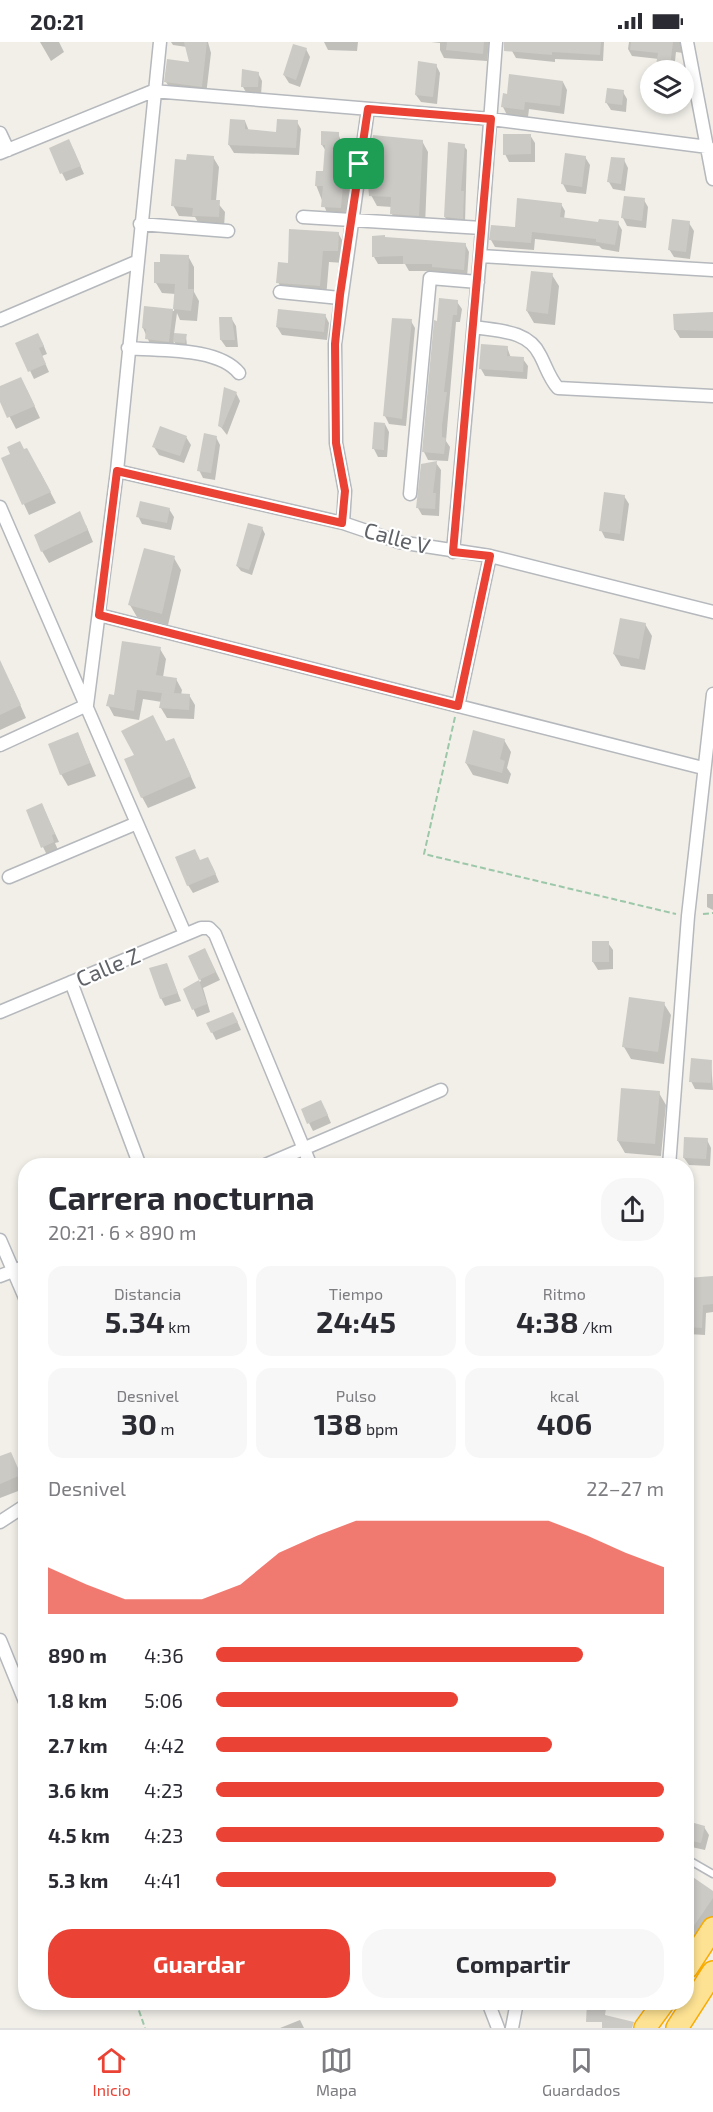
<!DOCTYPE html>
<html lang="es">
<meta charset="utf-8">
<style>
body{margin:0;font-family:"Exo 2",sans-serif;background:#f7f7f7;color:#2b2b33;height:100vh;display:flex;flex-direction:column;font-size:22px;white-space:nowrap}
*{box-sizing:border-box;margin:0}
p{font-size:20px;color:#7c7c81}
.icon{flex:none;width:33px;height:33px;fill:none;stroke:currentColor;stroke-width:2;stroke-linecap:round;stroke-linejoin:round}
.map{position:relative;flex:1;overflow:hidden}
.drawer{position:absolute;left:18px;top:1116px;width:676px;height:852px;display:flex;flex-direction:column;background:#fff;border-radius:24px;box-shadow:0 3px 9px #0003}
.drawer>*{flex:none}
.buttons{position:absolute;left:640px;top:18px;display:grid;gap:12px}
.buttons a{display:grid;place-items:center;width:54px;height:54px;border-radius:50%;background:#fff;box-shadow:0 3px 9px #0003;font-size:30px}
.pin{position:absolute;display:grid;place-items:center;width:51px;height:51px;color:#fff;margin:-26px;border-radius:12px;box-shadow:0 3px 9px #0006}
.round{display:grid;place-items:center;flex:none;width:63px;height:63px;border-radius:24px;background:#f7f7f7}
.headline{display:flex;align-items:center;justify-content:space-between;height:102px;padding:0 30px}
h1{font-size:33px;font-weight:700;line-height:45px}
.stats{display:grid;grid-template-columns:repeat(3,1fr);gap:9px;height:102px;padding:6px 30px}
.stats div{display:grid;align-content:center;border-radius:15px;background:#f7f7f7;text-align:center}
.stats b{font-size:30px;font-weight:700}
.stats small{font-size:16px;font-weight:400}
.stats p{font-size:16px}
.chart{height:168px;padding:12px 30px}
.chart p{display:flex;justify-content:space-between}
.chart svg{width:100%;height:108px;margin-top:6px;fill:#ea4335;opacity:.7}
.button{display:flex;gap:12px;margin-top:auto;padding:12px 30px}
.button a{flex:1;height:69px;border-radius:24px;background:#ea4335;color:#fff;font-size:24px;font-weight:700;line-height:69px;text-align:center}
.button a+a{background:#f7f7f7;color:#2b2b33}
ul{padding:0 30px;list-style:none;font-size:20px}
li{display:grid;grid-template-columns:96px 72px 1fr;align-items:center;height:45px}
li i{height:15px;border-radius:8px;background:#ea4335}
.status{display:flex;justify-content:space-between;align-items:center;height:42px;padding:0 30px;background:#fff;direction:ltr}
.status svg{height:16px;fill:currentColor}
.tabs{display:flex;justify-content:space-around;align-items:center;height:84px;border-top:2px solid #e1e1e2;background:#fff;font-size:16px;color:#7c7c81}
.tabs a{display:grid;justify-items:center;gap:3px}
.tabs .current{color:#ea4335}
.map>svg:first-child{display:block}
</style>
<div class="status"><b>20:21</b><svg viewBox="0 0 49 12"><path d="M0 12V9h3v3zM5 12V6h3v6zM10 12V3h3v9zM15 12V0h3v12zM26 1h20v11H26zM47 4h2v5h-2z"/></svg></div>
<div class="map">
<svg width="713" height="1986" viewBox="0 0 713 1986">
<rect width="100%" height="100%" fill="#f1efe8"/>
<path fill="#0003" d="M40,0H59L64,10L51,19Z
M171,0H208L211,11L206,53L171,48L166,40L191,22L187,5L173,3Z
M324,0H358L357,9L328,8Z
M431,0H489L487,19L444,16L440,8V1Z
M513,0H604L603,19L555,17V20L516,16L512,9Z
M629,0H684L683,11L676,10L674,28H661L659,17L632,14L628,7Z
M306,7L310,15L300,45L289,41L284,33Z
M436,23L440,31L437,62L421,60L416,53Z
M258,31L262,39L261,53L247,52L243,45Z
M563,40L567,48L564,72L529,67L528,75L507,73L503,65Z
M623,50L627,57L626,70L611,68L606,60Z
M245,79L249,89L277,92L297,80L301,87L299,113L234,111L229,103Z
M338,92L351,120L347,177L329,176L316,143L324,131L326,109L322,103Z
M530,93L535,101V120H509L505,112Z
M422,99L428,110L425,184L398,183L392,172V165L377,164L371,153Z
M464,104L467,108L465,181L448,180L445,175Z
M73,107L84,132L66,139L62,131Z
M213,115L219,125L216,159L225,170L224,185L200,184L195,175L179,174L173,163L188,119Z
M585,115L590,123L586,152L567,150L563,142Z
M624,118L628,126L625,149L613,147L609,140Z
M644,158L648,165L646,186L627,184L623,176Z
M561,162L565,169L564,177L600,182L618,181L622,188L619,210L602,207L599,204L535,197L534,208L495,205L491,198Z
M689,181L694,189L690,217L674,215L669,207Z
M338,191L345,203L344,221L329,220L326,256L285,252L278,240L289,222Z
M465,202L469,210L467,235L438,233L436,229H409L405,222H378L374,215Z
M188,214L194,225V250L199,259L197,279L180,278L177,271L174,292L186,294L187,304L176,303L174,299L173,307L151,304L143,286L146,266L174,269L176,252L162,251L156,241Z
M552,233L559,244L555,283L534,281L527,269Z
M457,260L462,267L460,280H456L446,399L450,405L448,419L428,418L424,410L439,280Z
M713,271V296H680L675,288Z
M325,273L329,281L327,298L282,293L277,285Z
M231,276L236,284L238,305H226L221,298Z
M411,279L415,286L406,384L389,382L385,374Z
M42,300L47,312L42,314L49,330L34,337L17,302Z
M507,305L511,316L523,317L528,324L527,337L485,334L481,327Z
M0,346L27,348L40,376L16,387L0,356Z
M236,351L240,359L227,393L220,384Z
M385,382L389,390L387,415H378L374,407Z
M186,395L191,403L184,421L159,413L154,405Z
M216,395L220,403L215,438L203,436L199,428Z
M3,417L40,430L56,461L29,473Z
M436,421L441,428L439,474L422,473L418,466Z
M624,454L629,462L624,499L605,496L601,488Z
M169,467L174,475L171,488L142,482L138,474Z
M86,483L93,500L49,521L42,509Z
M262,486L265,492L252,533L241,529L237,524Z
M174,516L181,528L168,583L137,575L130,563Z
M645,582L652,594L645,628L621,624L614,612Z
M160,607L166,617L163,635L176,637L182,648L181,653H189L195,663L194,677L167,676L161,666L162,660L143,657L139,678L114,674L108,663Z
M0,632L11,642L26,676L0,688Z
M78,692L96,734L68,744L61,732Z
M504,698L511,710L507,726L511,732L508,742L473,733L466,721Z
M166,701L179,708L196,746L148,766L142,755Z
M42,763L59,800L55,801L58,808L47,813L43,805Z
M200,820L212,824L219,840L193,851L188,843Z
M707,852H713V868L707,865Z
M608,901L613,908V927L598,928L593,920Z
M190,915L209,916L220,938L203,946L210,970L197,975L185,948L201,939Z
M167,924L181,959L165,964L161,956Z
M664,962L671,973L664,1022L631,1017L624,1005Z
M237,979L241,988L216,998L208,982Z
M711,1019L713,1048L695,1047L691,1039Z
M659,1051L666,1063L661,1114L625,1111L618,1099Z
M325,1067L331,1081L313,1089L309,1081Z
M707,1098L711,1106L710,1124L689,1123L684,1116Z
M687,1176L690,1181L688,1200H687Z
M713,1236V1270L706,1271L705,1293L687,1292V1274H692Z
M10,1412L26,1446L0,1456V1416Z
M687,1781L704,1785L709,1793L705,1808L687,1804Z
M687,1833L713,1850V1877L687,1915Z
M300,1978L304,1986H280Z"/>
<path fill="#cccac5" d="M184,0H207L202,45L164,40L167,17L189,20Z
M447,0H484L483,12L446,8Z
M504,0H601L600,13L552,10V13L504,9Z
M631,0H673L670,25L656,23L658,11L630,8Z
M293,2L307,6L296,38L283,33Z
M418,19L437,22L433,55L415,53Z
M242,27L259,30L258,45H241Z
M509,32L563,39L560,64L525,60L524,68L501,65L503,51L507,52Z
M607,46L624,48L622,63L605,61Z
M230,77L245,78V87L276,90L277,77L298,78L296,106L228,103Z
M321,89L339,90V106L346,107L341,166L321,165L323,144H315L316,129H323L325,103H321Z
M503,92H531V112L503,113Z
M373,93L423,98L419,174L390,172L391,155L369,154L367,130Z
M69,97L81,124L60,132L49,106Z
M448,100L465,102L461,149H464L463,177L444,175Z
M565,111L586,114L582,145L561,142Z
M187,112L214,114L211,158H220L219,175L192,174L193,166L171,164L175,117L186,118Z
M611,115L625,116L621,142L607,140Z
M624,154L645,156L642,179L621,176Z
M517,156L562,161L560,175L598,180L599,177L619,179L615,203L596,200V197L532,190L531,201L489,198L491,183L515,185Z
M672,177L690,179L686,210L668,208Z
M289,187L339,190L338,209H323L320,244L276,241L278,220L288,221Z
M385,193V195L466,201L464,228L432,225V222H403V214L372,215V194Z
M160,212L189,213L188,247H194L191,269L173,267L175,242L154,241V220H160Z
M531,229L553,231L548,272L526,269Z
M439,256L458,258L457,273H453L444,350H447L442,383V395L446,396L444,412L422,410L434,278L437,279Z
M144,264L173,267L169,300L145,297L146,287L142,286Z
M278,267L326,272L324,290L276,285Z
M713,270V289L674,288L673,272Z
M219,275H232L235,298H220Z
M392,276L412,277L402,377L383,374Z
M38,291L44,304L39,306L46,322L28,330L15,301Z
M174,291L187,292L185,301L173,300Z
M481,302L508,304L507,314L524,315L523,330L479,327Z
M21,335L35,364L7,376L0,360V344Z
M224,345L237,350L222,386L218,384Z
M374,380L385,381L384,408L372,407Z
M160,384L187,394L180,414L152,405Z
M204,391L217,394L211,431L197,429Z
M20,399L24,407L27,406L51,450L22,463L1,416L10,412L7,405Z
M437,419L433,451H436L435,467L416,466L421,422Z
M604,450L625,453L620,492L599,489Z
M140,459L170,466L167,481L136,475Z
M80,469L88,488L41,510L34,493Z
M248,481L263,485L249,528L236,524Z
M144,506L175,514L162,572L128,563Z
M620,576L646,581L639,617L613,612Z
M122,599L161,605L156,633L177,636L174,651L190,652L189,668L159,666L162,651L137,648L134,669L106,664L109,652L114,653Z
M0,618L21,663L0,673Z
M153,673L166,699L174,696L191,734L141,756L124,717L134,713L121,689Z
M473,688L505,697L500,717L505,719L502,731L465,721Z
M78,690L90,721L60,733L48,702Z
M42,761L55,792L52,793L54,800L41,806L26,768Z
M195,807L200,818L208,815L216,832L187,844L175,815Z
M592,899H609V920H592Z
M205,906L216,930L199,938L188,914Z
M167,921L178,951L160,957L149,926Z
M199,938L207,962L192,968L183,947Z
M629,955L665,960L658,1010L622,1005Z
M233,970L238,980L211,991L206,981Z
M691,1016L712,1018L711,1041L689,1040Z
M621,1046L660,1049L655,1102L617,1099Z
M321,1058L328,1073L307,1082L301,1067Z
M684,1095L708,1096L706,1117L683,1116Z
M713,1234V1262L703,1263L702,1286L687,1285V1272H690L687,1236Z
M11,1410L21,1433L0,1442V1414Z
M687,1779L705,1784L701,1801L687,1798Z
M687,1831L713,1849V1856L687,1894Z
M587,1960H607L605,1973L634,1980L632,1986H602V1980H586Z"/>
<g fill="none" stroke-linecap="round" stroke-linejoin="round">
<g stroke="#b5b8bc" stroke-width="9">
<path id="lane" d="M687,1817L713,1832"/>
</g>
<g stroke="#b5b8bc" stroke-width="15">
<path id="street" d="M687,0L713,137
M0,91L8,108
M0,111L153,49L491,77L708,105
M303,175L482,186
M140,182L228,189
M480,214L713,228
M280,250L340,256
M0,278L136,220
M474,285C498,289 528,288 540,313C546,324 549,336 558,346L713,354
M128,306C160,309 218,305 239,331
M117,429L343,481L399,500L490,514L713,570
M410,452L430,236L478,240
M0,465L185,892
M343,481L345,449L336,401L335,302L368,67
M453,510L480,214L496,0
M99,573L703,726
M458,664L490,514
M0,703L87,663L117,429L160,0
M9,835L137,781
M71,940L140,1124
M0,970L201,886H209L215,892L311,1124
M263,1124L441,1048
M669,1124L688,874L713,652
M0,1198L26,1258
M0,1234L26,1224
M0,1480L26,1463
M0,1598L26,1662
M488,1960L498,1986
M512,1986L517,1960"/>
</g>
<g stroke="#f9ab00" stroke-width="24">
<path id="highway" d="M687,1926L713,1886
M645,1986L664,1960
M677,1986L713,1930"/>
</g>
<path stroke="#9cc7a9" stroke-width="2" stroke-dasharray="6 3" stroke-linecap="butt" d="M455,675L424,812L676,872
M703,872L713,871
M136,1960L145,1986"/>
<use href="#lane" stroke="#fff" stroke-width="6"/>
<use href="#street" stroke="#fff" stroke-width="12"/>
<use href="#highway" stroke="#fde293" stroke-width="21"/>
</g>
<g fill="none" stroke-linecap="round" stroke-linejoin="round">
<g stroke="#fff" stroke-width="12">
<path id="route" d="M368,67L491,77L453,510L490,514L458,664L99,573L117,429L342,481L345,449L336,401L335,302L340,253Z"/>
</g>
<use href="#route" stroke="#ea4335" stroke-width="8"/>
</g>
<g text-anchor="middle" stroke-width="4.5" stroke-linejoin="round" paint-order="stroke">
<g font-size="22" fill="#5f6368" stroke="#fff">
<text transform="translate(397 496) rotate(15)" y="8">Calle V</text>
<text transform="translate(108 925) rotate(-23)" y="8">Calle Z</text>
</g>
</g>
</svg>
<div class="buttons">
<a><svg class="icon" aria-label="layers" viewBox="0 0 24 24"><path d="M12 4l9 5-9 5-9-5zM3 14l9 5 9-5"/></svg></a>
</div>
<div class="pin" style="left:359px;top:122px;background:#1e9e55"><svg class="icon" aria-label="arrive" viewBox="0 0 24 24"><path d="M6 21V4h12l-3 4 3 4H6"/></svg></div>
<section class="drawer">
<div class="headline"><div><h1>Carrera nocturna</h1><p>20:21 · 6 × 890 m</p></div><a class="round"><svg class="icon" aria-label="share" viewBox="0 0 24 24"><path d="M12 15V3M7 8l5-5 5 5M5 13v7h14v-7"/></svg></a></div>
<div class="stats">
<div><p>Distancia</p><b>5.34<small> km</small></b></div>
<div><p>Tiempo</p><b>24:45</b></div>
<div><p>Ritmo</p><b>4:38<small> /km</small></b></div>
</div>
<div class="stats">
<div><p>Desnivel</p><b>30<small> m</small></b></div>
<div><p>Pulso</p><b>138<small> bpm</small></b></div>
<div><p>kcal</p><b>406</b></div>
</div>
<div class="chart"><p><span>Desnivel</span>22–27 m</p>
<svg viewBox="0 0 160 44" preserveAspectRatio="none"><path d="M0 44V25L10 32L20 38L30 38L40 38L50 32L60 19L70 12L80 6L90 6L100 6L110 6L120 6L130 6L140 12L150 19L160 25V44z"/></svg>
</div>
<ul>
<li><b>890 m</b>4:36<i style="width:82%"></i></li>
<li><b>1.8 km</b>5:06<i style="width:54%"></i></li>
<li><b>2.7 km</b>4:42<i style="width:75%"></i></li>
<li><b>3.6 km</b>4:23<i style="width:100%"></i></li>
<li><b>4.5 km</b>4:23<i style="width:100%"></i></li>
<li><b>5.3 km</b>4:41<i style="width:76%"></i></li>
</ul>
<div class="button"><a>Guardar</a><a>Compartir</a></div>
</section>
</div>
<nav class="tabs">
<a class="current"><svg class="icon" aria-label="home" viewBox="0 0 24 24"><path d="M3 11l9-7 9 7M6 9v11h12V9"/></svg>Inicio</a>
<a><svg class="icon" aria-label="map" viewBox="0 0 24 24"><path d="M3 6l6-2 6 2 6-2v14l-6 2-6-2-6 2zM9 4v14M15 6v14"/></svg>Mapa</a>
<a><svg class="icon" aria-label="saved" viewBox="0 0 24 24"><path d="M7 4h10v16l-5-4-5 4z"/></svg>Guardados</a>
</nav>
